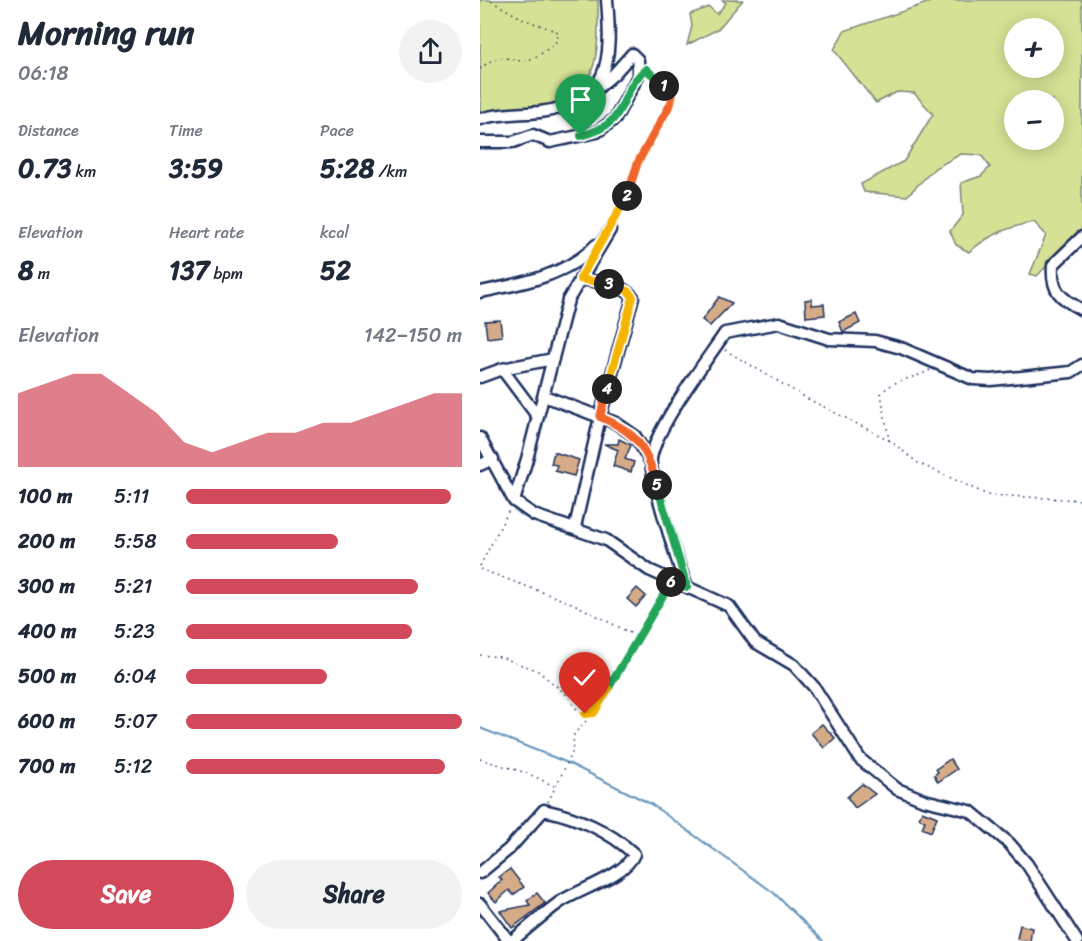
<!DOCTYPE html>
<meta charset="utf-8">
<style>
body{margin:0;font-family:Sriracha,sans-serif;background:#f2f2f3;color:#1f2937;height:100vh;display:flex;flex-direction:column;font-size:22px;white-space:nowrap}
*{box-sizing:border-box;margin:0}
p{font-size:20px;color:#747a83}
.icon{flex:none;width:33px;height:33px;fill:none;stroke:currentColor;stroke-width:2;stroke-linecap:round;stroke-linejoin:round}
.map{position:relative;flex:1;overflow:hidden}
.sheet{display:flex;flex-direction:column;background:#fff;width:480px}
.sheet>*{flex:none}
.buttons{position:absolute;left:524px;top:18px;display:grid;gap:12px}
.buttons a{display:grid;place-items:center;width:60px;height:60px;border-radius:50%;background:#fff;box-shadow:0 3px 15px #0003;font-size:30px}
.pin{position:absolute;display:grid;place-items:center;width:51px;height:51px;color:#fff;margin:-62px -26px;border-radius:50% 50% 50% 0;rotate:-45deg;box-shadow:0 0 6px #0007}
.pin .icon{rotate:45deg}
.km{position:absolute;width:30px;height:30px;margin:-15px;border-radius:50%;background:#222;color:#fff;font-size:16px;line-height:30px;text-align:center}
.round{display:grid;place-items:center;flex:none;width:63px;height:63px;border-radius:32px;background:#f2f2f3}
.head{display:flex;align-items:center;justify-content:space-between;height:102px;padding:0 18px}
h1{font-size:33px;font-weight:700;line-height:45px}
.metrics{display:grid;grid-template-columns:repeat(3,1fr);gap:9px;height:102px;padding:6px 18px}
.metrics div{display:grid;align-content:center}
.metrics b{font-size:26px;font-weight:700}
.metrics small{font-size:16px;font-weight:400}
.metrics p{font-size:16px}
.chart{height:168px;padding:12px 18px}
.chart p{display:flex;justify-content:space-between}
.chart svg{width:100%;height:108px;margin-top:6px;fill:#d1495b;opacity:.7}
.action{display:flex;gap:12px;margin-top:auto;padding:12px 18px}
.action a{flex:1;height:69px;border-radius:36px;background:#d1495b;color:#fff;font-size:24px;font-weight:700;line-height:69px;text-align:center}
.action a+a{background:#f2f2f3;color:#1f2937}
ul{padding:0 18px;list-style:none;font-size:20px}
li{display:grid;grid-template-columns:96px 72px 1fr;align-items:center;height:45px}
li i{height:15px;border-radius:8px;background:#d1495b}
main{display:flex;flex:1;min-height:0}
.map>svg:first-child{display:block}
</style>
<main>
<section class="sheet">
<div class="head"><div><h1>Morning run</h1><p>06:18</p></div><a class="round"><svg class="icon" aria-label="share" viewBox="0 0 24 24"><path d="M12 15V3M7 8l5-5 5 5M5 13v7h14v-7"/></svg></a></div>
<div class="metrics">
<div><p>Distance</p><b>0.73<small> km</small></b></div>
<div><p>Time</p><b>3:59</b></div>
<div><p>Pace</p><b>5:28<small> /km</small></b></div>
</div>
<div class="metrics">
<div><p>Elevation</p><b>8<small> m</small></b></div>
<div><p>Heart rate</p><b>137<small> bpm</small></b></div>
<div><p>kcal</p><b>52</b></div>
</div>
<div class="chart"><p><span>Elevation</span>142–150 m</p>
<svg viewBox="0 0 160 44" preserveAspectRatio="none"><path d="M0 44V14L10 10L20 6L30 6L40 14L50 22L60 34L70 38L80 34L90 30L100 30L110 26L120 26L130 22L140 18L150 14L160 14V44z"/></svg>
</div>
<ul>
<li><b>100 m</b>5:11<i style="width:96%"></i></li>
<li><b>200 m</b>5:58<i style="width:55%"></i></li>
<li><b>300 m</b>5:21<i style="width:84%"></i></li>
<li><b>400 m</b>5:23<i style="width:82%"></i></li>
<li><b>500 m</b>6:04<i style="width:51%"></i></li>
<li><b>600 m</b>5:07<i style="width:100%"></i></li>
<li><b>700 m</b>5:12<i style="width:94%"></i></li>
</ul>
<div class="action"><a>Save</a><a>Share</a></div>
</section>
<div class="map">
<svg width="602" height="941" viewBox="0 0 602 941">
<rect width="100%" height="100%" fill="#fff"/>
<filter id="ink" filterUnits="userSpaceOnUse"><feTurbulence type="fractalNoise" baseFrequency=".0167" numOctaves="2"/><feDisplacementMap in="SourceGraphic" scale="12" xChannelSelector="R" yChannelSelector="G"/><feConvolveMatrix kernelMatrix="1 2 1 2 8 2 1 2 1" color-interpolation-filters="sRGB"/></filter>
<g filter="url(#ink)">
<path fill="#d5e194" stroke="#788879" stroke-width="1.5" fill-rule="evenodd" d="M0,0H118C118,52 123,96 59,106C40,109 18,106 0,113Z
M242,0H263L238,29L207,45L212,26L210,14L229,7L237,14L246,3Z
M456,0H602V229L557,276L550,274L566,235L554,222C528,227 509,235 489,252L476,245L470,231L483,215L481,183L501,176L510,167L501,155L481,154L455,168L427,196L384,192L381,184L424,161L453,114L434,93L417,92L396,103L354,50L364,31ZM573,28V68H534V28ZM573,100V140H534V100Z"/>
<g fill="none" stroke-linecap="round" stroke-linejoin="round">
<path stroke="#6594bb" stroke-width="2" d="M0,728L88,763L171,804L294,893L343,941"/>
</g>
<path fill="#d6ac88" stroke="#1b2f5e" stroke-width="1.5" d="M239,297L252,303L230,326L222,320Z
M332,299V305L344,304L345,315L326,317L325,300Z
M376,314L380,323L363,332L359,322Z
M20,320L22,336L7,338L5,321Z
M139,439L151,445L145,459L154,462L151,472L133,466L138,450L124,444H138Z
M74,452L99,460L94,476L75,471L77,465L71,464Z
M157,588L166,596L156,607L147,599Z
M342,724L355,738L344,748L331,733Z
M470,759L477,769L458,782L454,775L458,772L456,769Z
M382,784L395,794L375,808L367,797Z
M442,811L457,817L451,832L442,828L445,821L439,818Z
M30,869L44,887L33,895L29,890L16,902L8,893L22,880L19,877Z
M57,893L65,903L32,928L20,911L50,905L47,901Z
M540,925L552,928L550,941L537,939Z"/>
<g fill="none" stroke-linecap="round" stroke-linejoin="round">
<g stroke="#1b2f5e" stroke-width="15">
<path id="minor" d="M0,119C19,113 40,114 60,112C131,103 132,61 127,0
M0,142H33L53,135L70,142L117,132L135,119L158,76V60L152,54L134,74L113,92
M602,237L573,265C571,291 580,298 602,310
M0,292C40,284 87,276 116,245
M22,369L58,417
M0,377L22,369L73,359
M64,396L136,423L155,436L170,461
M0,438L34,501L54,515L126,540L169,570L249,606L275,642L314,665L334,687L380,759L417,789L444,800L490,811L529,843L547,864L597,941
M0,465L13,459
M34,501L47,459L88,300L130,230
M95,527L120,417L153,297C141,283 118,282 100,279
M207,587C199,567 169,475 171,459C175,428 226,361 245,333L299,323L349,339L395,341L421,348L493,379L511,380L591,372L602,365
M0,873L29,849L64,810C99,818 128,830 154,854C145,876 100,889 80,902C63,914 48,928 32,941
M0,904L29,941"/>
</g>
<path stroke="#1b2f5e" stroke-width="1.5" stroke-dasharray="1.5 4.5" stroke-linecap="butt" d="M0,69C26,45 29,68 53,58C61,55 70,47 77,41L78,32L43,19L9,0
M134,222L146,198L158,162L191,103L192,97L179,79L168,70
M245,350L328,399L409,440
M450,370C433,380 413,378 401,394L409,440L438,463L508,495L602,500
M0,566L29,510
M0,569L94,604L158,637
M0,655L21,657L58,671L87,695L98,711L111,715
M0,759L47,773L74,786
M68,802L92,753L94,734L118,708L187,589"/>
<use href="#minor" stroke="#fff" stroke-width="10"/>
</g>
</g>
<g fill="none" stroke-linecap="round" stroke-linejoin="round" filter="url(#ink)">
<g stroke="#fff" stroke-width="12">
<path id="split-1" d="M101,136C153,122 135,95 166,69L184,86"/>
</g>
<g stroke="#fff" stroke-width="12">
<path id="split-2" d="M147,196L158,162L191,103L192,97L184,86"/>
</g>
<g stroke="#fff" stroke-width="12">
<path id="split-3" d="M129,284L100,279L147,196"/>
</g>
<g stroke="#fff" stroke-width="12">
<path id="split-4" d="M127,389L153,297L148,291L129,284"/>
</g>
<g stroke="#fff" stroke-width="12">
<path id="split-5" d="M127,389L120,417C157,432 167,448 177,485"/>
</g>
<g stroke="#fff" stroke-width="12">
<path id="split-6" d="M177,485L207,587L191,582"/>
</g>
<g stroke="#fff" stroke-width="12">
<path id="split-7" d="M128,689L191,582"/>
</g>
<g stroke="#fff" stroke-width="12">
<path id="split-8" d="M105,714L114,713L128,689"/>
</g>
<use href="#split-1" stroke="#22a559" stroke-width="8"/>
<use href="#split-2" stroke="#f0652b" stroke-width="8"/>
<use href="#split-3" stroke="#f5b400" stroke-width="8"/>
<use href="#split-4" stroke="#f5b400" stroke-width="8"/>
<use href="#split-5" stroke="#f0652b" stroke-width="8"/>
<use href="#split-6" stroke="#22a559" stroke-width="8"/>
<use href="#split-7" stroke="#22a559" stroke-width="8"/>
<use href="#split-8" stroke="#f5b400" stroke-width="8"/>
</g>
</svg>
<div class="buttons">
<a>+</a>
<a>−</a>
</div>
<div class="pin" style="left:101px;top:136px;background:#1e9e55"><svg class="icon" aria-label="arrive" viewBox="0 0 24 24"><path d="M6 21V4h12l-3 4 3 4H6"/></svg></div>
<div class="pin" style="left:105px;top:714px;background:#d93025"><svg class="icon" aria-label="check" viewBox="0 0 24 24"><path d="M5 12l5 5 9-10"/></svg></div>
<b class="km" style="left:184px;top:86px">1</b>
<b class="km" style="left:147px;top:196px">2</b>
<b class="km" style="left:129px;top:284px">3</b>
<b class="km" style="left:127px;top:389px">4</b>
<b class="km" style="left:177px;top:485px">5</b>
<b class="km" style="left:191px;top:582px">6</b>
</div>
</main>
